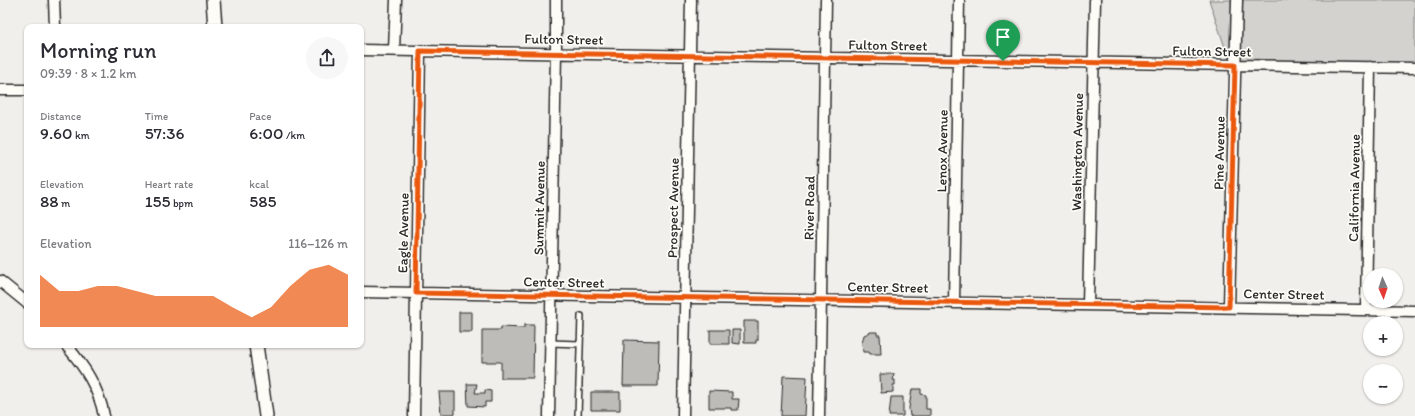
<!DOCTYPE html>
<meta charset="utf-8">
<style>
body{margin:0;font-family:Itim,sans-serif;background:#f7f7f7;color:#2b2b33;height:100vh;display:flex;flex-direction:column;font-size:15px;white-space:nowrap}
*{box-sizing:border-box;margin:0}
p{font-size:13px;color:#7c7c81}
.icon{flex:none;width:22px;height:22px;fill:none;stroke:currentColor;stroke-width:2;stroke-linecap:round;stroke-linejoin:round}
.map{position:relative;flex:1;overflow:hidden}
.panel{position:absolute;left:24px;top:24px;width:340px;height:324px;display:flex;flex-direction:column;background:#fff;border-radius:8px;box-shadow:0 1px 3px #0004}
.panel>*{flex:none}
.needle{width:26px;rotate:177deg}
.fabs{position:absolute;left:1363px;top:268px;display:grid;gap:8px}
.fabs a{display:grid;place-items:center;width:40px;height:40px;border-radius:50%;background:#fff;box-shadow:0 1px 3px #0004;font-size:20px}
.pin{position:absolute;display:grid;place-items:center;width:34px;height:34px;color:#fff;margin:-41px -17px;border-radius:50% 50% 50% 0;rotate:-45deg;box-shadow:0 0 4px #0007}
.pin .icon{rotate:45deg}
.round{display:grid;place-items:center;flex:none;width:42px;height:42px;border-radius:21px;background:#f7f7f7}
.summary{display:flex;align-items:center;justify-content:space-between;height:68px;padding:0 16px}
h1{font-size:22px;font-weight:600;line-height:30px}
.figures{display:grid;grid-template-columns:repeat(3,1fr);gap:6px;height:68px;padding:4px 16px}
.figures div{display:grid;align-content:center}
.figures b{font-size:17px;font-weight:600}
.figures small{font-size:11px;font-weight:400}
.figures p{font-size:11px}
.chart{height:112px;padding:8px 16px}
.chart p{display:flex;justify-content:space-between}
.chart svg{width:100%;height:72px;margin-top:4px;fill:#ea580c;opacity:.7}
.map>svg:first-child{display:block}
</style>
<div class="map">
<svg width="1415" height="416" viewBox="0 0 1415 416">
<rect width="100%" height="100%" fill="#f0efeb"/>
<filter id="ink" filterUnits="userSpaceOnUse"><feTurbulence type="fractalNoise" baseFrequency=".025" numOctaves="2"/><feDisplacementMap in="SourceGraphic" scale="8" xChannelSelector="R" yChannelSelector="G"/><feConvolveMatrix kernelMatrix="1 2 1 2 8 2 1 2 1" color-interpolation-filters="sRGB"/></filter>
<g filter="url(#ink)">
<path fill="#d3d2cf" stroke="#7f7e7d" d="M1209,0H1415V72L1233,71Z"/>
<path fill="#bdbcb8" stroke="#2b2b2b" d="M459,312H472V332H459Z
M744,321H758V340H756V343H744Z
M524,325H534L533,378H501V362H482V330H501V327L524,328Z
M710,330H729V344H710Z
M732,330H740V344L732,343Z
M871,332H877V335H880L881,354H870L869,352H863L862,343L864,335Z
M624,340L659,341L658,386H623Z
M880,374H894L893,380H895V385H893V392L881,393Z
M783,376L807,377L805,416H781Z
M467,384H477L475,393H485V390L491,391V402H485V407L468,406Z
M912,389H921V394L926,395V409H930V416H910L909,408Z
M709,391L732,392V399H739L738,410H731V408H709Z
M439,392H455V414H441Z
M591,392H620V410H591Z
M891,397H903V416H889Z"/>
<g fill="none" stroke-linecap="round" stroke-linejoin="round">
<g stroke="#2b2b2b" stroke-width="8">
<path id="service" d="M550,343L580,344
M578,416L581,316"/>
</g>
<g stroke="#2b2b2b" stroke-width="13">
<path id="minor" d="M54,0L55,27
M361,50L1415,68
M394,50L396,0
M0,90H27
M0,281L27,303
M361,292L1415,311
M954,303L959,0
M1088,305L1095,0
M1229,307L1237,0
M1366,310L1370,67
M66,345C84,366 99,388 104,416
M414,416L420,51
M549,416L556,53V0
M683,416L691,0
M819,416L826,0"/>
</g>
<g stroke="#2b2b2b" stroke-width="16">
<path id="tertiary" d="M213,0L215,27
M256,345L266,416"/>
</g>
<use href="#service" stroke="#fdfcf7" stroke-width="5"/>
<use href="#minor" stroke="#fdfcf7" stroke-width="10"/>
<use href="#tertiary" stroke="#fdfcf7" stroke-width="13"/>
</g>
</g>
<g fill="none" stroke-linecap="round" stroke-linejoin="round" filter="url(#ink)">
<g stroke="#fff" stroke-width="8">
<path id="route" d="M420,51L1235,65L1229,307L416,293Z"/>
</g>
<use href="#route" stroke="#ea580c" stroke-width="5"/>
</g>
<g text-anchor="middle" stroke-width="3.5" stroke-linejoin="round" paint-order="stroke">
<g font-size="14" fill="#2b2b2b" stroke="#fdfcf7">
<text transform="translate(564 39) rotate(1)" y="5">Fulton Street</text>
<text transform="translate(888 45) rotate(1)" y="5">Fulton Street</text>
<text transform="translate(1212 51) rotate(1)" y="5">Fulton Street</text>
<text transform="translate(942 151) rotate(-89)" y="5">Lenox Avenue</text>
<text transform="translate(1077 152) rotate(-89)" y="5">Washington Avenue</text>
<text transform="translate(1219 153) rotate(-89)" y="5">Pine Avenue</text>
<text transform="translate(1354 188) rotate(-89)" y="5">California Avenue</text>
<text transform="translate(539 208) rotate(-89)" y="5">Summit Avenue</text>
<text transform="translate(673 208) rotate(-89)" y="5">Prospect Avenue</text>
<text transform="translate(809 208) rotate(-89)" y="5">River Road</text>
<text transform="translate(403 233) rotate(-89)" y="5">Eagle Avenue</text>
<text transform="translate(564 282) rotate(1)" y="5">Center Street</text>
<text transform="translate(888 287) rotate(1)" y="5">Center Street</text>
<text transform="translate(1284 294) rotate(1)" y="5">Center Street</text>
</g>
</g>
</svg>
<div class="fabs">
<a><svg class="needle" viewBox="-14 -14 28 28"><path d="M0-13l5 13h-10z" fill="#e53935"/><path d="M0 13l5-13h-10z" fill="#7c7c81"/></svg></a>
<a>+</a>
<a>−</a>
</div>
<div class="pin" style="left:1003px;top:61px;background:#1e9e55"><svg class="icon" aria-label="arrive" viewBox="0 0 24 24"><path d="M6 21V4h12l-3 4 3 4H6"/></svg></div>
<section class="panel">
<div class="summary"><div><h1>Morning run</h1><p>09:39 · 8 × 1.2 km</p></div><a class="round"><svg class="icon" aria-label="share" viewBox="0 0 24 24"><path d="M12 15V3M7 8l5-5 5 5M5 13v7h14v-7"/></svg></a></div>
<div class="figures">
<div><p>Distance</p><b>9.60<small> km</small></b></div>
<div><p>Time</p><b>57:36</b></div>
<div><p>Pace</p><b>6:00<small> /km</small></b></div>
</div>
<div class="figures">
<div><p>Elevation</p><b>88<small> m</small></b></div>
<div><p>Heart rate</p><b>155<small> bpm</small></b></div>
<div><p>kcal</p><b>585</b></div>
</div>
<div class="chart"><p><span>Elevation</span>116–126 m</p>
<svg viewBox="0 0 160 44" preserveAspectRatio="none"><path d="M0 44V12L10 22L20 22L30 19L40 19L50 22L60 25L70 25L80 25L90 25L100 32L110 38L120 32L130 19L140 9L150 6L160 12V44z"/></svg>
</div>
</section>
</div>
